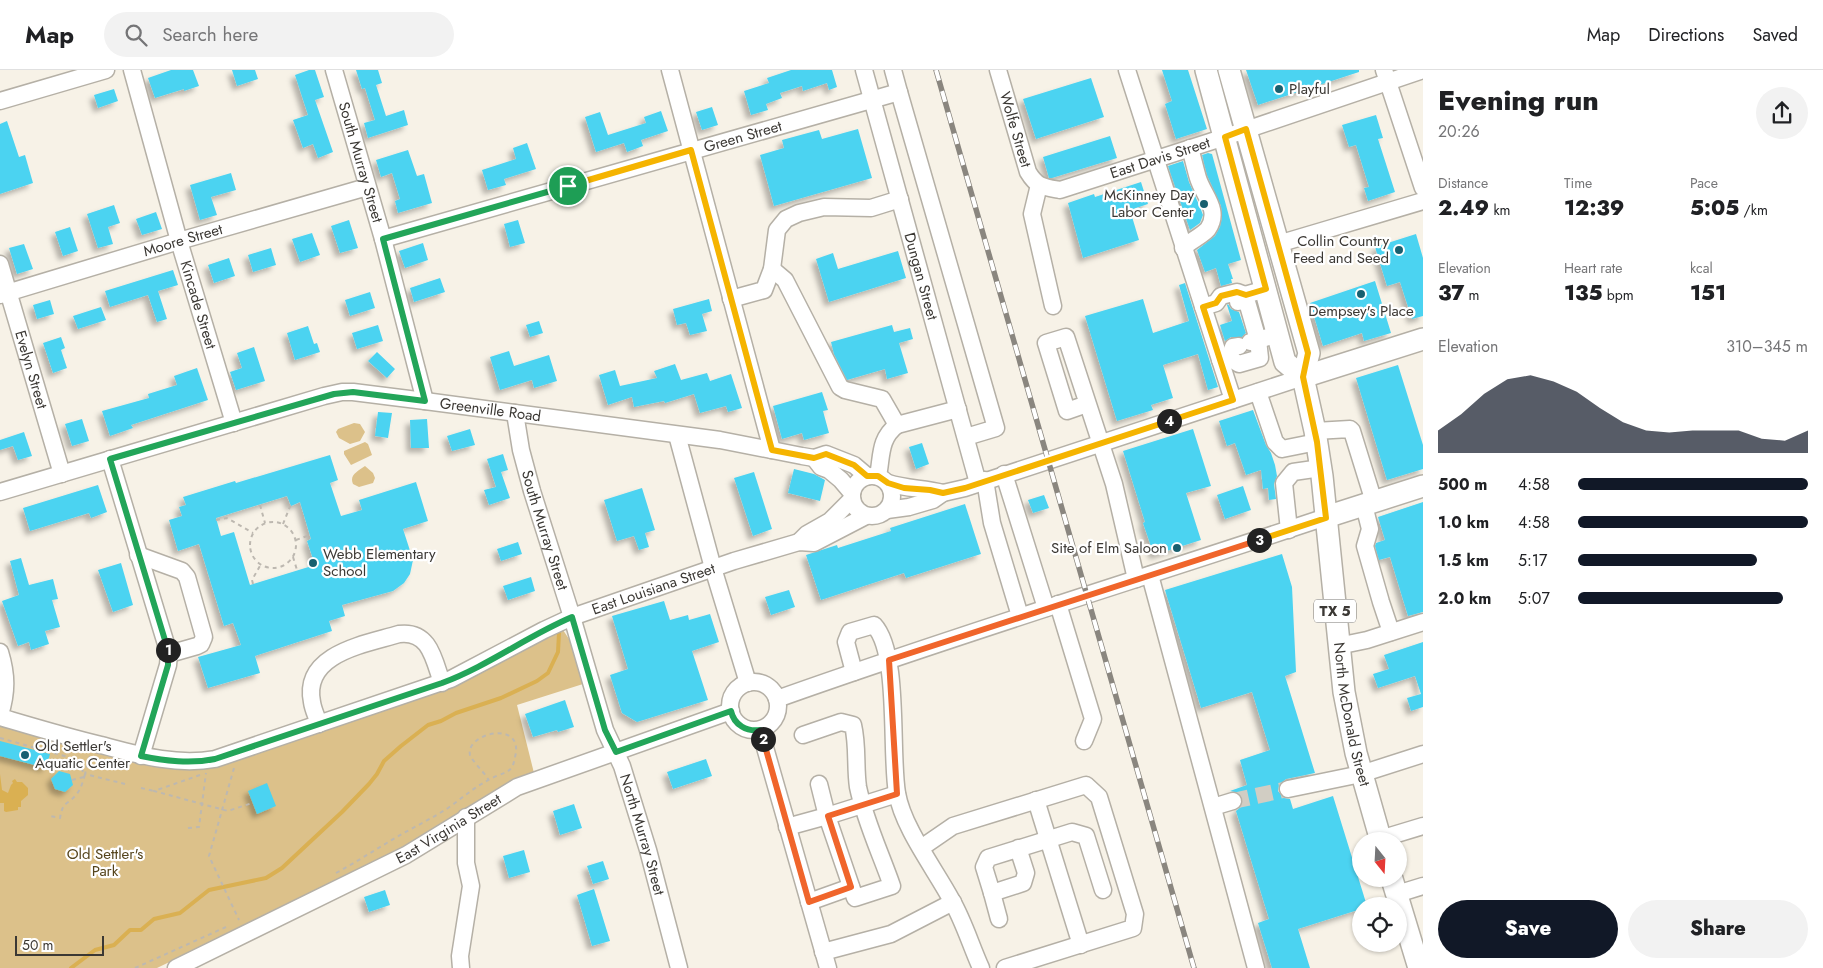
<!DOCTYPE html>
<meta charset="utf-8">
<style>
body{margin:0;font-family:Jost,sans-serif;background:#f2f2f2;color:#202124;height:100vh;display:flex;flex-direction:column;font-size:19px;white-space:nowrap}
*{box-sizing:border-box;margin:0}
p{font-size:16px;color:#757577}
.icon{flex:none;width:28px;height:28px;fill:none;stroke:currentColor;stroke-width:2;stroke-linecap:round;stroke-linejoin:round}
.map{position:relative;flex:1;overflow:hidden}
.panel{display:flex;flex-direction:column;background:#fff;width:400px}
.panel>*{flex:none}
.needle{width:32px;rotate:162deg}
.tools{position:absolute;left:1352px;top:762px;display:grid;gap:10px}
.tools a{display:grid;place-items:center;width:55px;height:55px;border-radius:50%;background:#fff;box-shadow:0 1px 4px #0004;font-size:25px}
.scale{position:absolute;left:15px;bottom:12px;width:89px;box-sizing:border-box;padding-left:5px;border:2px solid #3b3834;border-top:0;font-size:14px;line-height:18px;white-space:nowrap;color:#3b3834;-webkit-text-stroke:4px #fff;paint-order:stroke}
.pin{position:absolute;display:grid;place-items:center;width:42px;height:42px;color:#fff;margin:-21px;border:2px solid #fff;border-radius:50%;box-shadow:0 1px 5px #0007}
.km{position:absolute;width:25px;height:25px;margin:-12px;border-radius:50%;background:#222;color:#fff;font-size:14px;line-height:25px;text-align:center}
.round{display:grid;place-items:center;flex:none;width:52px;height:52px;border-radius:26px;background:#f2f2f2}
.head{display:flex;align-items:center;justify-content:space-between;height:85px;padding:0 15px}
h1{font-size:28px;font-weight:800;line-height:38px}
.figures{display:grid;grid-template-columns:repeat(3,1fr);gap:8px;height:85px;padding:5px 15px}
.figures div{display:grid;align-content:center}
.figures b{font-size:21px;font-weight:800}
.figures small{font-size:14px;font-weight:400}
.figures p{font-size:14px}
.chart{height:140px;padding:10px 15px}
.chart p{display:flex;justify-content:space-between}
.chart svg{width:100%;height:90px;margin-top:5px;fill:#111827;opacity:.7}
.button{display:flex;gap:10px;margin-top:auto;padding:10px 15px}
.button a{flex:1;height:58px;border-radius:30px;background:#111827;color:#fff;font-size:20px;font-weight:800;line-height:58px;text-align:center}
.button a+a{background:#f2f2f2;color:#202124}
ul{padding:0 15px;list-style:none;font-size:16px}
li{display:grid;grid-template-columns:80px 60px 1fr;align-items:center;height:38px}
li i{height:12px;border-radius:6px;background:#111827}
header{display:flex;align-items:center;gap:30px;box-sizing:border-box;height:70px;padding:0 25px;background:#fff;border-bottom:1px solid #e0e0e0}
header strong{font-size:24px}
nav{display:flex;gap:28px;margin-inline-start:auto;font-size:18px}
.search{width:350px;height:45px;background:#f2f2f2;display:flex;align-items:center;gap:12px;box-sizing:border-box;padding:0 18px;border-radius:28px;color:#757577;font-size:19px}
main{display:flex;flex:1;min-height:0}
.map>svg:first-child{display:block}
</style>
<header>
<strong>Map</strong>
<div class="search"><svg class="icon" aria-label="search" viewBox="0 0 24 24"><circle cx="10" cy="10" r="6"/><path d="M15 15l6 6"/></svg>Search here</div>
<nav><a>Map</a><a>Directions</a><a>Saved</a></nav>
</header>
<main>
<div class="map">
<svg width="1423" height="898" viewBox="0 0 1423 898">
<defs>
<filter id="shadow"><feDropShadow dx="-4.5" dy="4.5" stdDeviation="2.5" flood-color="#0004"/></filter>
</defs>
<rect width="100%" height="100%" fill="#f7f2e7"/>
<path fill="#dcc18a" d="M354,353L360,354L365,362L360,371L350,374L339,368L336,362L338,359Z
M365,372L368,374L372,385L351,395L344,384V381Z
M365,396L373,403L375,408L373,413L359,417L353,414C349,405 358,401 365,396Z
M563,560L571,572L583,614L517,635L534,703L366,797L157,898H0V656L154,697L185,699L227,692L458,614L560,561Z"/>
<path fill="#dab052" d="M0,704L2,720L8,723L11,715L13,713L12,711L15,709L17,712H22L28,718V725L21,731V737H18V740L6,742L4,741V733H0Z"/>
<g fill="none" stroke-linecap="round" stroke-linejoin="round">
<path stroke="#dab052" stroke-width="4" d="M71,898L95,880L114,875L130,860H141L154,849L180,843L209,820L266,808L282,798L342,742L369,714L377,704L384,691L401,676L428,655L441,651L456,643L501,628L537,611L548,603L558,582L559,563"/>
</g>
<path fill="#4bd3f1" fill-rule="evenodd" filter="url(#shadow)" d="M171,0H193L199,16L184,21V19L155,28L148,8Z
M232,0H255L258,9L237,16Z
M309,0H315L324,27L315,30L333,82L318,88L313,74L303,78L293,50L308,45L295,5Z
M356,0H378L382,13L376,15L386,46L404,40L408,55L368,68L364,53L375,50L365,18L362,19Z
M791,0H832L837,17L829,20L827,13L803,21L802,16L780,23L782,28L766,34L768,40L751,45L744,21L769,13L767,8Z
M1162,0H1188L1207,59L1176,69L1165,34L1172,31Z
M1246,0H1359V2L1258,35Z
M1091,8L1104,47L1036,69L1023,29Z
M114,19L118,31L98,38L94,25Z
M712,37L718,55L702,60L696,42Z
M661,41L668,61L641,70L643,76L627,82L624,73L596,82L585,47L600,42L608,65L646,53L644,47Z
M1376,45L1383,68L1378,69L1395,122L1368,131L1364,118L1369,117L1356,75L1349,77L1342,55Z
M7,51L19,87L25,85L33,113L0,124V54Z
M858,59L872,108L774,136L760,85L784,78L782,70L819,60L822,69Z
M1110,66L1117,88L1052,108H1049L1043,87Z
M527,73L536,99L504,109L506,115L488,120L482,100L516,89L513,78Z
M408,80L417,106L424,104L432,133L398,143L395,131L400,129L392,103L381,107L376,90Z
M1208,83L1212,84L1241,190L1228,194L1233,209H1231L1232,213L1221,216L1216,198L1205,202L1197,180L1215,166L1220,157L1222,147L1221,136L1207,105L1202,85Z
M1183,91L1189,112L1200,137L1203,145L1200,153L1190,160L1168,96Z
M231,103L236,120L211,127L217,145L200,150L190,115Z
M1141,112L1148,134L1130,140L1139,170L1083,188L1068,133L1094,124L1095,127Z
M114,135L120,153L108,157L113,174L98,178L87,144Z
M156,142L162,159L142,165L136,149Z
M349,150L358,178L340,183L331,156Z
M518,150L525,173L510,177L504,154Z
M70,157L78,181L63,186L55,162Z
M312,163L320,185L300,192L292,169Z
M1416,164L1423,188V246L1412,249L1400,212L1387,216L1375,177Z
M423,173L428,190L405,198L399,181Z
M24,174L33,199L17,204L9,178Z
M271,178L276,195L253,202L248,185Z
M898,181L906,208L829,232L816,189L833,183L838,199Z
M229,188L235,206L214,213L208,195Z
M173,200L178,215L158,221L167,249L157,252L148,225L110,237L105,221Z
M440,208L445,222L414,232L410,218Z
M1375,211L1391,263L1364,271L1362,263L1323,276L1310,233Z
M1185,213L1218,317L1208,320L1198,284L1163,295L1173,328L1151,335L1153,340L1117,351L1085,246L1143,229L1153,263L1189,251L1179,215Z
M370,222L375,238L350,246L345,230Z
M709,229L712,241L702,244L707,261L690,265L686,253L677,255L673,239Z
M50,230L54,244L37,249L33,235Z
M1228,234L1231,239L1239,242L1246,263L1242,267H1231L1225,271L1220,255L1232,251L1227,235Z
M101,237L106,250L78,259L73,246Z
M539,251L543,263L530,267L526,255Z
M378,255L383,271L357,279L352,263Z
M892,255L894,262L910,258L913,269L899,273L908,303L887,309L885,299L847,310L834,284L831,272Z
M308,256L314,274L317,273L320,282L295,290L287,263Z
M61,267L65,278L61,280L67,298L53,303L43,273Z
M254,277L265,311L236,320L230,302L242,298L237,283Z
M509,281L514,296L549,285L557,311L534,318L532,310L500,320L490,287Z
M377,282L395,299L387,308L368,291Z
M675,294L681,310L707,303L710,311L731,304L742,338L728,342L726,336L700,343L694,324L665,333L664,331L634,337L632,327L608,335L599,305L615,300L620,316L657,308L654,301Z
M1398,295L1423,375V399L1387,410L1356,308Z
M197,298L208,330L131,355L133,358L110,366L102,341L149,328L148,324L177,315L174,306Z
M822,322L828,340L823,341L829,363L804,370L802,363L782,369L773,336Z
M1253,340L1266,375L1271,383L1275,395L1277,406L1274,414L1276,429L1269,430L1268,418L1263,419L1261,400L1246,405L1235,373L1227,376L1219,351Z
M378,342L392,343L388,368L375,366Z
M82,349L89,371L72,376L65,354Z
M427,349L429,378H411L410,350Z
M470,359L475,375L452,381L447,366Z
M1193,359L1211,416L1186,423L1201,470L1154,485L1143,453L1145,452L1123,381Z
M24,362L32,386L18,390L13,376L0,380V370Z
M922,373L929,394L916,399L909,377Z
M503,384L508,400L501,402L510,428L489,435L484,420L496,417L487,389Z
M330,385L338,410L330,413L341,446L362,440L359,430L416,412L428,451L403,459L413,490L410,504L404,513L393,521L342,535L345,546L329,551L332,561L255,586L260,603L208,618L198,587L241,575L233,553L224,556L199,474L178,481L169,450L182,446L179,437L186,435L183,427L235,411L236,413ZM287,426L291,436L300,432L311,469L307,471L315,495L250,515L234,462L221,466L216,448Z
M794,399L814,404L825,410L820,431L788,423Z
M754,402L772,459L753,466L734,408Z
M98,415L107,442L91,448L89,443L30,461L23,438Z
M1243,416L1251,440L1225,449L1217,425Z
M642,418L655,460L645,463L649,477L639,480L634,466L617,471L604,430Z
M1044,425L1049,438L1033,443L1028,430Z
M1423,432V542L1408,546L1390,487L1379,490L1375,476L1376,473L1385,470L1378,447Z
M965,434L981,484L906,508L904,503L821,530L806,485L837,475L838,478L891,461L890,458Z
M518,472L522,484L501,491L497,479Z
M1282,484L1292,517L1296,602L1285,606L1315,703L1286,709L1279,715L1278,721L1284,728L1290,729L1293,739L1333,726L1367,836H1361V839L1298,859L1310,898H1272L1258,853L1269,849L1236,741L1241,737L1243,729L1239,723L1230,721L1247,715L1240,690L1270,680L1252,622L1201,638L1165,520Z
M21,488L29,515L53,509L58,529L52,530L60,557L45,561L49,574L31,580L29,572L18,576L2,531L19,525L10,491Z
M121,493L133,535L113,542L98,500Z
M531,507L535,521L508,530L503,516Z
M789,520L795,537L771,545L765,527Z
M664,531L670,550L688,545L689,550L710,544L719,572L692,581L708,630L637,652L622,643L610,605L628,599L612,546Z
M1423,572V637L1411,641L1407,628L1421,624L1415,606L1378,618L1373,604L1389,599L1384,585Z
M565,630L574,657L558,662L557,660L533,667L525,644Z
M0,671L50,684L46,698L0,686Z
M706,689L712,706L673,719L667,702Z
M59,701L70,704L73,715L65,722L55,719L51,709Z
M267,713L276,736L257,744L248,721Z
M574,734L582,758L560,765L553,741Z
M524,780L530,802L509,808L503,786Z
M603,791L609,809L593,814L587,796Z
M594,819L610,871L592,876L577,825Z
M385,820L390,835L369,842L364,827Z"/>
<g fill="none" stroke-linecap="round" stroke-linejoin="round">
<path stroke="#d1cdc3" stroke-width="16" stroke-dasharray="16 8" stroke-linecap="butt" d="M1233,731L1288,719"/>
<g stroke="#b5b0a6" stroke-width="19">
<g id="minor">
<path id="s1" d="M132,0L179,171L234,353"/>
<path id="s2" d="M334,0L383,169L425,331"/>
<path d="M670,0L772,380"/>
<path id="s3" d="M864,0L978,413"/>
<path id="s4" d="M998,0L1028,102C1037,117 1043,117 1060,120L1225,67L1423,0"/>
<path d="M1127,0L1233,330"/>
<path d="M1384,0L1423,118"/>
<path d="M899,22L996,358L966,367"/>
<path d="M0,31L106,0"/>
<path d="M1039,115L1032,144L1053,236"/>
<path id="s5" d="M383,169L899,22L893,0"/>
<path d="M1278,174L1423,131"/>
<path d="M1183,178C1190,171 1202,166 1208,159C1221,140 1203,125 1198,108C1195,98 1193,88 1190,78"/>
<path id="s6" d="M0,194L62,404"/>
<path d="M772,199L785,210L840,317L845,320L882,329L897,355C879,369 882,386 878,406"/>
<path d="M1266,219L1245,225L1258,270L1278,264"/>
<path id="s7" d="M0,225L179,171L367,117"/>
<path d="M731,229L764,220L772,199L777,160L786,149L799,143L824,137L871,138L900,129"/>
<path d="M1203,237L1216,233L1221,226L1237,222L1245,225L1238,232"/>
<path d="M1229,288L1239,294L1260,288L1258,270L1250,272"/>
<path d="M1220,290L1229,288L1233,277L1239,276"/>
<path d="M1258,322L1275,372L1282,379L1317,372"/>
<path d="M1087,334L1067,341L1046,273L1066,267L1114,414L1136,509"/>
<path id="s8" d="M515,343L521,380L532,421L572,547L605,660L622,696L648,780L679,898"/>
<path d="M897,355L958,339"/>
<path d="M1315,361L1350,359L1352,361L1374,432"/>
<path d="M677,365L713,498L748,613"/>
<path d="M814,388L821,397L829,400L841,410L852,423"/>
<path d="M110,389L169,584L168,595L141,686"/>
<path d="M1004,404L1046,538"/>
<circle cx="872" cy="426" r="20"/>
<path d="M985,410L992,453L1020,546"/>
<path d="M888,413C907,419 924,418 943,423"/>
<path id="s9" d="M0,422L324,326L342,322H353L425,331L720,370L802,386L814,388L826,384L854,395L867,406"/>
<path d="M1364,435L1370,459L1365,476L1381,532L1391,562"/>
<path d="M887,440L909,437L933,430L943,423L965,418L1303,307"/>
<path d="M1289,460L1284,413L1293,402L1321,398"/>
<path d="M799,472L807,464L830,451L852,429"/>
<path d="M138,485L182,501L187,507L204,567L201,574L197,576L169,584"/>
<path d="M1150,505L1256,898"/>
<path d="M1058,534L1093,649L1084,671"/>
<path d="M1338,576L1367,570L1423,552"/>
<path d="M0,582C7,605 7,622 0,645"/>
<path d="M854,602L846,572L850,562L874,555C900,583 890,682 897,723C903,758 935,799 952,831C964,852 971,876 981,898"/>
<circle cx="754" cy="636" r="24"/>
<path d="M777,629C959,564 1143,508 1326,447"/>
<path id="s10" d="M0,647C34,657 67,667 101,675C139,685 176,696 215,689L451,609L544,560L572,547L734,491L799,472L814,473L866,446"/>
<path d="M319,654C317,647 313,640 312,632C302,583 367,574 399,564C430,560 434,590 442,613"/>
<path d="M760,660L828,898"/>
<path d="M803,665L841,652L853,655C858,676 855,697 858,717C865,751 881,784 892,816L855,828L827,746L819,714"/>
<path d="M1288,719L1361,704L1423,684"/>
<path d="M1036,730L1081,875"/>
<path d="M1213,737L1233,731"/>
<path d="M787,757L827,746L897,724"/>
<path d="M1380,769L1423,756"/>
<path d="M921,778L953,756L1086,715L1099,727L1135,844L1133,858L1005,898"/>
<path d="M1018,778L1026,803L1023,813L992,823L984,797L988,788L1072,762L1086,766L1103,820"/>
<path d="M992,823L999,849"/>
<path d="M1397,824L1423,816"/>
<path d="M809,832L851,817"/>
<path d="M823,882L891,864L953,832"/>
<path id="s11" d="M176,898L406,785L517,717L731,641"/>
<path d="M461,898L460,886L471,816L466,793V747"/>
</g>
</g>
<g stroke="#b5b0a6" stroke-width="24">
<g id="major">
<path d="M1206,0L1285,292L1303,307"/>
<path id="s12" d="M1229,0L1309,283L1303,307L1315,361L1322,406L1344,622L1356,683L1381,771"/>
<path d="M1303,307L1423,269"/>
<path d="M1326,447L1423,416"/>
<path d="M1392,809L1419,898"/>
</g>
</g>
<path stroke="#bdb8b0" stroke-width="2" stroke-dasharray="4 4" stroke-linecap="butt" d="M260,435L265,453
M216,450L227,448L253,463
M250 475a23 23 0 1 1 46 0a23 23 0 1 1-46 0Z
M283,454L291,434
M296,470L310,465
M293,487L297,500
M253,514L252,510L261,494
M0,668L68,687L77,693L85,704C83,711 81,720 75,726C66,736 63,731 60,748L50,746
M90,686L85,704L125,714
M234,698L209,786L239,850
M200,705L154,721L228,741L252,733
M72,710L84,707
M141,718L154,721
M188,758L199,757L206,703
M336,803C356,792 375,780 395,768C412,758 431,749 448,738C465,726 479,713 499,705C510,701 513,699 515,687C525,649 465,663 470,685C472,691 484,702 488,709
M135,898L226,857"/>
<use href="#minor" stroke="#fff" stroke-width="16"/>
<use href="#major" stroke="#fff" stroke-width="21"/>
<g stroke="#8a867f" stroke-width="5.5">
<path id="rail" d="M936,0L1194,898"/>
</g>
<use href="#rail" stroke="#fff" stroke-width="4" stroke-dasharray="11" stroke-linecap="butt"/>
</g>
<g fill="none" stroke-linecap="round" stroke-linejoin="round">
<g stroke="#fff" stroke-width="10">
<path id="split-1" d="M168,580L110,389L334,324L353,322L425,331L383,169L568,116"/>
</g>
<g stroke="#fff" stroke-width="10">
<path id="split-2" d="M168,580V595L141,686C166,691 190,694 215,689L442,613C488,596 527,566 572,547L605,660L616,682L731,641C734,655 747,662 760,660L763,669"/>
</g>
<g stroke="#fff" stroke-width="10">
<path id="split-3" d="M763,669L809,832L851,817L828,746L897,724L889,590L1259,470"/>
</g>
<g stroke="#fff" stroke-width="10">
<path id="split-4" d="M1169,351L1233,330L1203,237L1216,233L1221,226L1237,222L1246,225L1266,219L1225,67L1246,59L1308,283L1303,307L1317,372L1326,448L1259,470"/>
</g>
<g stroke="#fff" stroke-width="10">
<path id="split-5" d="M568,116L691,80L772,380L814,388L826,384L854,395L867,406H878L888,413L904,418L930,420L943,423L965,418L1169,351"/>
</g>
<use href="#split-1" stroke="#22a559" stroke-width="6"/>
<use href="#split-2" stroke="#22a559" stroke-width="6"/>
<use href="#split-3" stroke="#f0652b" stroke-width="6"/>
<use href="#split-4" stroke="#f5b400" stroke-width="6"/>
<use href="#split-5" stroke="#f5b400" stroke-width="6"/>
</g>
<g fill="#186070" stroke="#fff" stroke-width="2">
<circle cx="1279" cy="19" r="5"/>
<circle cx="1204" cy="134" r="5"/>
<circle cx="1399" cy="180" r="5"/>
<circle cx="1361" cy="224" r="5"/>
<circle cx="1177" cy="478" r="5"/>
<circle cx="313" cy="493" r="5"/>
<circle cx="25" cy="685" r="5"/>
</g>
<g text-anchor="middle" stroke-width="4.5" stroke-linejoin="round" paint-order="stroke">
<rect fill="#fff" stroke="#767471" stroke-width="1" x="1314" y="529.5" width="42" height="23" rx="4"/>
<g font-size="14" font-weight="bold" fill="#3b3834">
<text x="1335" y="546">TX 5</text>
</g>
<g font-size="15" fill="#3b3834" stroke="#fff" text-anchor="start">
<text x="1289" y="24">Playful</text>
<text x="1194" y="130" text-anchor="end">McKinney Day<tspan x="1194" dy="17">Labor Center</tspan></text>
<text x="1389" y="176" text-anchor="end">Collin Country<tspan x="1389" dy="17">Feed and Seed</tspan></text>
<text x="1361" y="246" text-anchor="middle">Dempsey's Place</text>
<text x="1167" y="483" text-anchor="end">Site of Elm Saloon</text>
<text x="323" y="489">Webb Elementary<tspan x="323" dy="17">School</tspan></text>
<text x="35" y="681">Old Settler's<tspan x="35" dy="17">Aquatic Center</tspan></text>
</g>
<g font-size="15" fill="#3b3834" stroke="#fff">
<text dy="5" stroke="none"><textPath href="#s4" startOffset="62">Wolfe Street</textPath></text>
<text dy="5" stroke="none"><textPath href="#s5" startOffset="374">Green Street</textPath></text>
<text dy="5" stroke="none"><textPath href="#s4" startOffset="250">East Davis Street</textPath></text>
<text dy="5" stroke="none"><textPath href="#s2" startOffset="96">South Murray Street</textPath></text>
<text dy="5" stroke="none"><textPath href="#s7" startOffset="191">Moore Street</textPath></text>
<text dy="5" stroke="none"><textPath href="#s3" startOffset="214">Dungan Street</textPath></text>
<text dy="5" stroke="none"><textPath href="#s1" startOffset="244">Kincade Street</textPath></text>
<text dy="5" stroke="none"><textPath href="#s6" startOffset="110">Evelyn Street</textPath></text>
<text dy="5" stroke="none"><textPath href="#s9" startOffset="506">Greenville Road</textPath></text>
<text dy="5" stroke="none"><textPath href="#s8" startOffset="121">South Murray Street</textPath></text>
<text dy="5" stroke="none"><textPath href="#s10" startOffset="692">East Louisiana Street</textPath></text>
<text dy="5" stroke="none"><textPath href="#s12" startOffset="660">North McDonald Street</textPath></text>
<text dy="5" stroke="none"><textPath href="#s11" startOffset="306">East Virginia Street</textPath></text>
<text dy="5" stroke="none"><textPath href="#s8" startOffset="441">North Murray Street</textPath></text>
</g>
<g font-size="15" fill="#55441c" stroke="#fff">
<text x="105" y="789">Old Settler's<tspan x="105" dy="17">Park</tspan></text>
</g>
</g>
</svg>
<div class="tools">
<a><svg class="needle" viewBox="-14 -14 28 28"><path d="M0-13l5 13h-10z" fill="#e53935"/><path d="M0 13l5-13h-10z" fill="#757577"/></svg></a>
<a><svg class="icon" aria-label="locate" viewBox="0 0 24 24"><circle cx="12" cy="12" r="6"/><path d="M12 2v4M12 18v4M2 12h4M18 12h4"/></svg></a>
</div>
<div class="scale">50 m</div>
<div class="pin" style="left:568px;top:116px;background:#1e9e55"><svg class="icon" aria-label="arrive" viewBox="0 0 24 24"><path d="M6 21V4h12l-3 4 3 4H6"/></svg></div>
<b class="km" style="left:168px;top:580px">1</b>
<b class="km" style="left:763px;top:669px">2</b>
<b class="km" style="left:1259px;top:470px">3</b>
<b class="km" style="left:1169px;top:351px">4</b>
</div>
<section class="panel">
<div class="head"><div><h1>Evening run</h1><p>20:26</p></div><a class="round"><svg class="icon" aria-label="share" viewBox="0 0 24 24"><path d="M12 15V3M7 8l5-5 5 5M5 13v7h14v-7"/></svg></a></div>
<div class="figures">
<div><p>Distance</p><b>2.49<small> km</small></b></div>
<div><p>Time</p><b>12:39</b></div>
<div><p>Pace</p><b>5:05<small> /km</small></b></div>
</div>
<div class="figures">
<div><p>Elevation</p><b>37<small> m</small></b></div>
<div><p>Heart rate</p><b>135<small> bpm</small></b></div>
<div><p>kcal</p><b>151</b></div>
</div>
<div class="chart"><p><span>Elevation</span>310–345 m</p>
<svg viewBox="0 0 160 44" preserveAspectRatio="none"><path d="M0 44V33L10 25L20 15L30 8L40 6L50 9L60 14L70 22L80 29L90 33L100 34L110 33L120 33L130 33L140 37L150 38L160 33V44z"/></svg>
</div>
<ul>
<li><b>500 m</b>4:58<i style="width:100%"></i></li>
<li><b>1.0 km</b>4:58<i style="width:100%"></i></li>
<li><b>1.5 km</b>5:17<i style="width:78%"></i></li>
<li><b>2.0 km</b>5:07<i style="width:89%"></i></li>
</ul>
<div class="button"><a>Save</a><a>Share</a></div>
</section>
</main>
